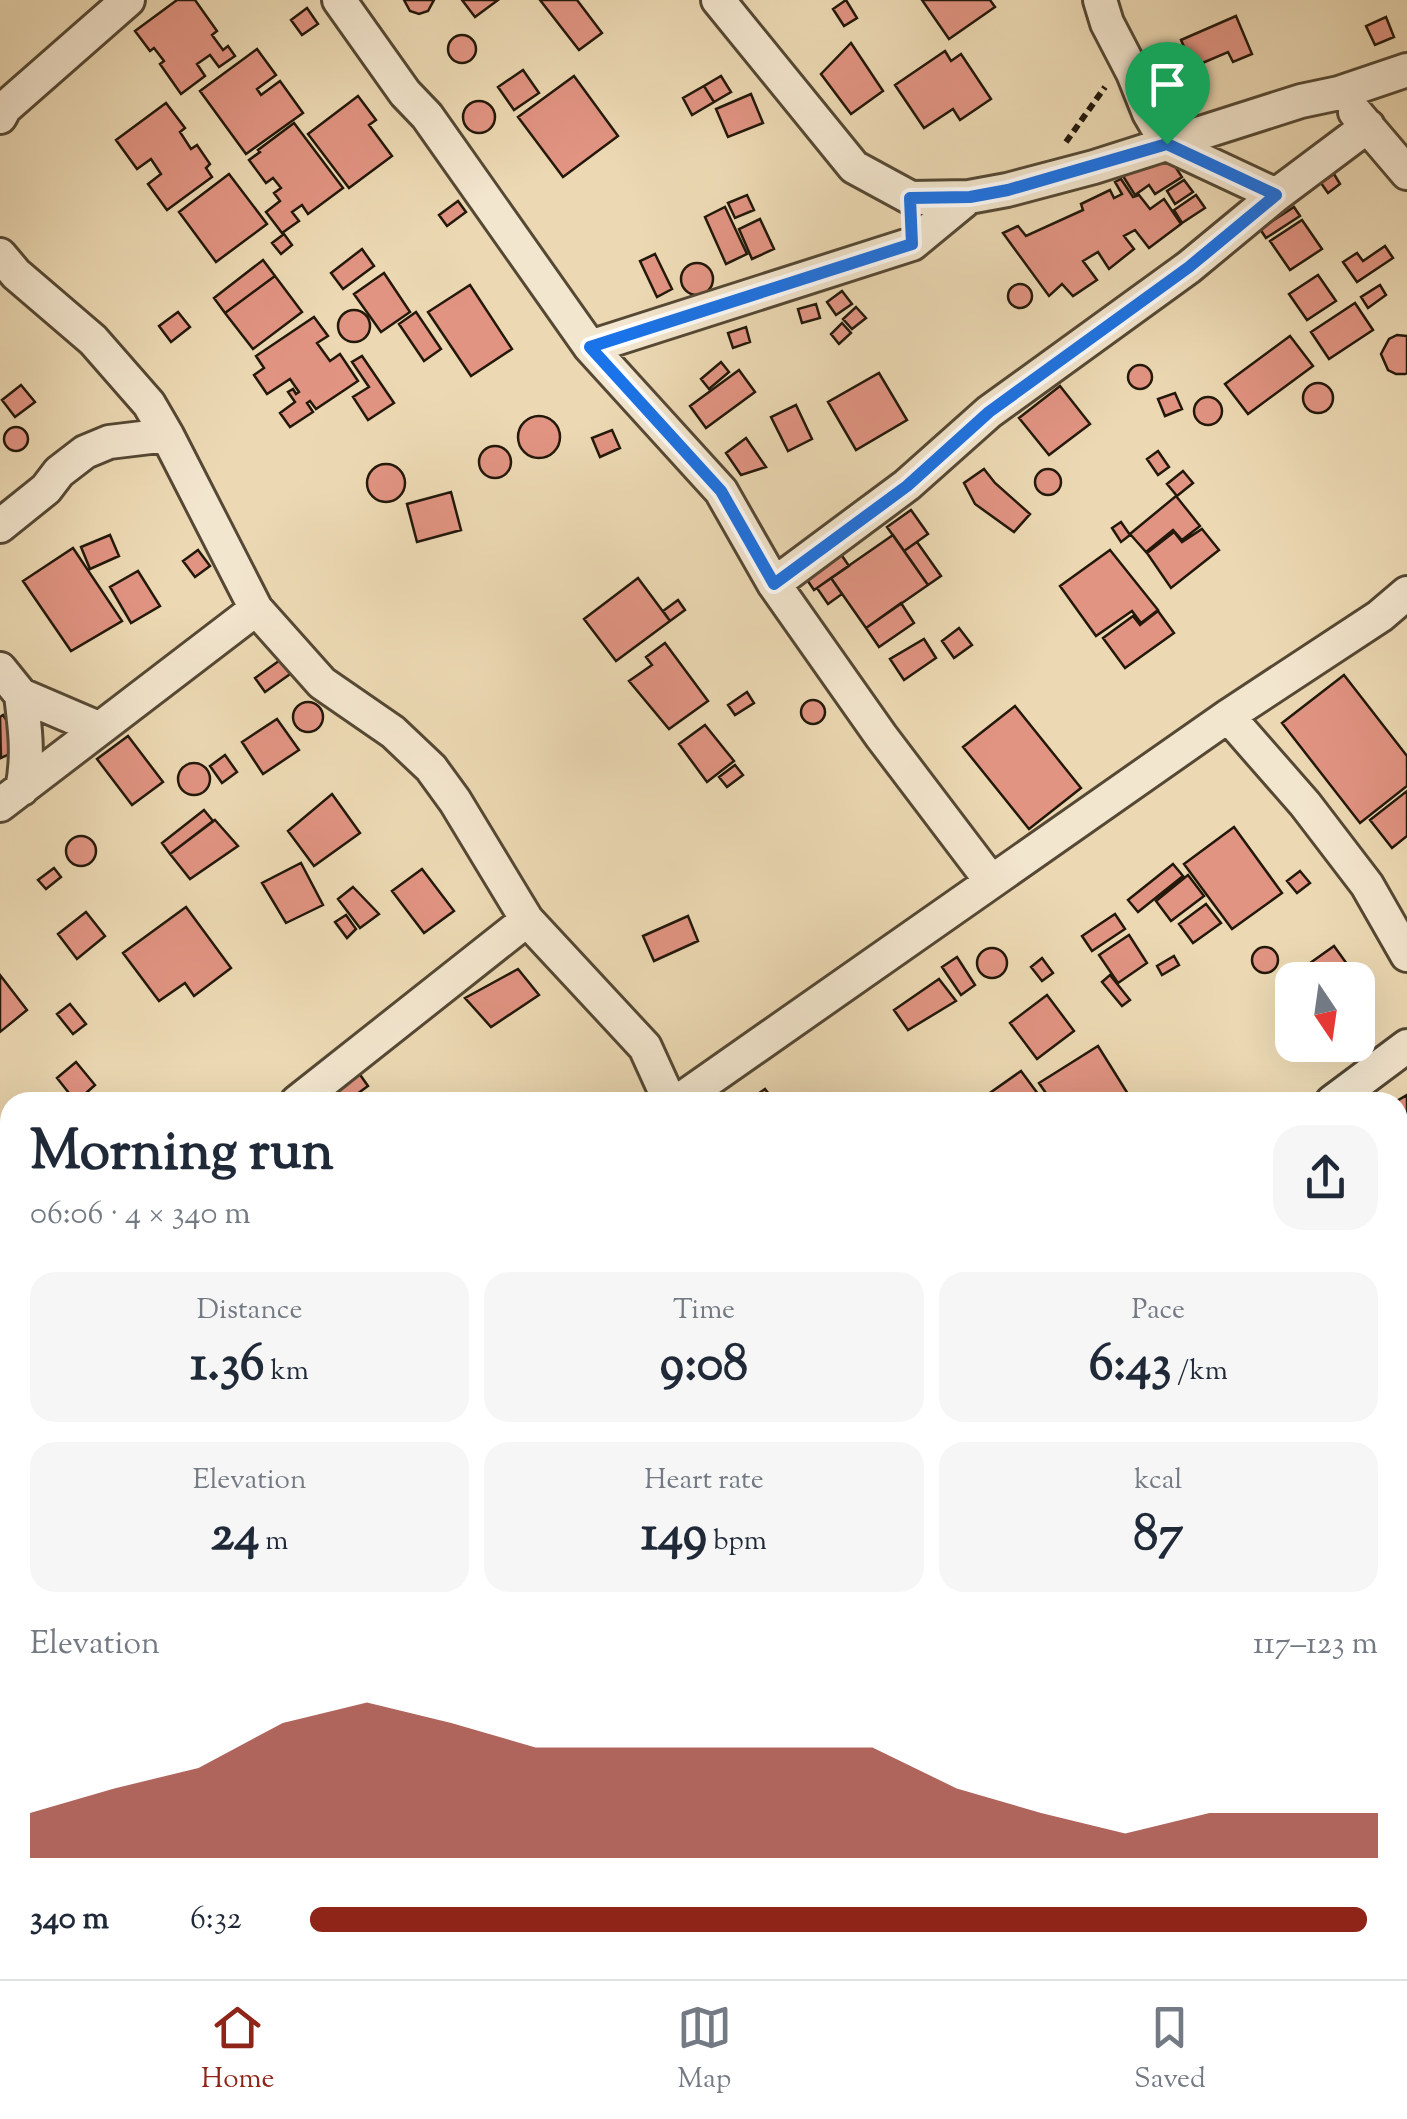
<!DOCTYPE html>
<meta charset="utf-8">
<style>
body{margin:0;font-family:"Sorts Mill Goudy",serif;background:#f6f6f7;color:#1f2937;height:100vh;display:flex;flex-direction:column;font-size:38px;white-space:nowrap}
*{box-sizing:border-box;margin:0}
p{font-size:32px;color:#747a83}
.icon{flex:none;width:55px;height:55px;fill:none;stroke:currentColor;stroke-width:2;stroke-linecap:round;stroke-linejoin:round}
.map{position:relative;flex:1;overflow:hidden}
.details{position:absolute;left:0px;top:1092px;width:1408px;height:888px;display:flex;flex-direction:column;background:#fff;border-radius:30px 30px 0 0;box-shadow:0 10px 40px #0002}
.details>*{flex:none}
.needle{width:65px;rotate:167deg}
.buttons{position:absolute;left:1275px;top:962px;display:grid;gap:20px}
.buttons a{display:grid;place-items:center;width:100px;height:100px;border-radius:20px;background:#fff;box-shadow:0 10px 40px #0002;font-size:50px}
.pin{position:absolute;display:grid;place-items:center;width:85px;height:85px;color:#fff;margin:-102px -42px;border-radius:50% 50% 50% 0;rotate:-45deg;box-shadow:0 0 10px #0007}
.pin .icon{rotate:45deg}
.round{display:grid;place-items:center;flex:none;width:105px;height:105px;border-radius:30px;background:#f6f6f7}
.summary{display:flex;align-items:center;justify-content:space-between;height:170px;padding:0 30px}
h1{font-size:55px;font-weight:800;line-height:75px}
.metrics{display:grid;grid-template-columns:repeat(3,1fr);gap:15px;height:170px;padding:10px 30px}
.metrics div{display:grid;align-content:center;border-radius:25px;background:#f6f6f7;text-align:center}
.metrics b{font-size:50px;font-weight:800}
.metrics small{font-size:28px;font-weight:400}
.metrics p{font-size:28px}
.chart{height:280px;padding:20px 30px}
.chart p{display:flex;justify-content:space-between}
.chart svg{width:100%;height:180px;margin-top:10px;fill:#8f2418;opacity:.7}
ul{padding:0 30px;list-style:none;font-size:32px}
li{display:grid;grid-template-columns:160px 120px 1fr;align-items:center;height:75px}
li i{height:25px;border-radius:12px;background:#8f2418}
.menu{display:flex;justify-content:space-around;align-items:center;height:140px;border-top:2px solid #e0e1e3;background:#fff;font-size:28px;color:#747a83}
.menu a{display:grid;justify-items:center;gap:5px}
.menu .current{color:#8f2418}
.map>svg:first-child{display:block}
</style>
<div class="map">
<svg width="1407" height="1979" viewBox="0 0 1407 1979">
<rect width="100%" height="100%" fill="#ecd9b3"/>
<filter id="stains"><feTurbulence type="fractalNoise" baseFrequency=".002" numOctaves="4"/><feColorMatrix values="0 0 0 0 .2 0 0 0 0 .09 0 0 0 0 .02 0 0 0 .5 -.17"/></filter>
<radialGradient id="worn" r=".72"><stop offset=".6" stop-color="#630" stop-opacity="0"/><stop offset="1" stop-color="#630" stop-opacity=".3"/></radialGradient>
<path fill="#e19482" stroke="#23180a" stroke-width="2.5" d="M177,0H195L217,31L212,35L223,50L228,46L235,56L219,67L210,55L197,64L205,76L181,94L160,64L164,61L154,48L150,51L135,31Z
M404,0H434L428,11L419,14L410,11Z
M462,0H498L475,17Z
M540,0H577L602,33L579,50Z
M846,0L857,18L844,26L833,9Z
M922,0H990L995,7L949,39Z
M307,8L318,24L302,35L291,20Z
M1236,16L1252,54L1233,62L1228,52L1193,67L1181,40Z
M1386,17L1394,37L1375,45L1366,26Z
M448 49a14 14 0 1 1 28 0a14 14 0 1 1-28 0Z
M851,43L883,91L851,114L821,74Z
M257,49L276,75L257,89L261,95L280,81L303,113L246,154L200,91Z
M945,51L951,61L961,54L991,99L960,120L953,109L924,128L895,85Z
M523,70L539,93L514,110L498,87Z
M574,76L618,136L563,177L518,117Z
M721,76L731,92L714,102L704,86Z
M704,86L714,102L692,115L683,98Z
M751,94L763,123L728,137L716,109Z
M358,96L376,120L369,125L392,156L349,188L308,134Z
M463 117a16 16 0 1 1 32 0a16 16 0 1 1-32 0Z
M166,103L185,128L180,132L191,149L197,145L210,164L206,168L212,177L167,210L148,184L161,174L151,159L137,169L116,140Z
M294,123L343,188L308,214L302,205L292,212L299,221L282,233L266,212L280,201L274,193L281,188L273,178L266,183L249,160L260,152L258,150Z
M1163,148L1182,177L1155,194L1149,185L1135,195L1123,176Z
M229,174L267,224L216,262L179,212Z
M1334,174L1340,184L1328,193L1321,183Z
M1121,179L1133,197L1139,195L1150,209L1164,199L1181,224L1149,248L1135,230L1124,236L1134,249L1109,269L1098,252L1083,261L1097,280L1073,296L1062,284L1049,296L1003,233L1018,226L1026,236L1083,210L1081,204L1110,190L1114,198L1122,194L1115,182Z
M1184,180L1193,192L1175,204L1167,191Z
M747,195L754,210L735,218L728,203Z
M1196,195L1205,208L1182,223L1174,210Z
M458,201L466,212L447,226L439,215Z
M725,207L747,254L726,264L705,217Z
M1294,207L1300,216L1266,238L1260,229Z
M760,219L774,249L752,259L739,229Z
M1302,220L1322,249L1290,270L1270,241Z
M284,234L292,245L281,254L272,243Z
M1385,246L1393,258L1357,282L1343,262L1357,253L1363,261Z
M362,249L374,266L343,289L331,273Z
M655,254L672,289L657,297L640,261Z
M263,260L275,276L225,313L214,298Z
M681 279a16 16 0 1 1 32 0a16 16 0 1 1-32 0Z
M384,273L410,312L381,332L354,294Z
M1318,275L1336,301L1307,320L1289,294Z
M275,276L302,312L253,349L225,313Z
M1008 296a12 12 0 1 1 24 0a12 12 0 1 1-24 0Z
M470,285L512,349L471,376L428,312Z
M1380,285L1386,295L1368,308L1361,297Z
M842,291L852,304L836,315L827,302Z
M1355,303L1373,330L1329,359L1311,332Z
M816,304L820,318L802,323L798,309Z
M856,307L866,318L852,329L843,319Z
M338 326a16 16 0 1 1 32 0a16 16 0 1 1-32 0Z
M178,312L190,327L171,342L159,326Z
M416,312L441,349L424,361L399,324Z
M314,317L328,336L317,343L330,361L340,354L358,381L316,409L310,401L307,403L313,412L290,427L280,413L295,402L288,392L293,389L296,394L299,392L290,379L267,394L254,375L264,368L256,356Z
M842,323L851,333L839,344L831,334Z
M746,327L750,342L733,348L728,333Z
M1397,335L1407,336V373L1405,374H1396L1388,370L1381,354L1389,339Z
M1290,336L1313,366L1248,414L1225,384Z
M362,356L394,403L368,420L353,397L369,387L352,362Z
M721,362L729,372L709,389L701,379Z
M1128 377a12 12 0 1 1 24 0a12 12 0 1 1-24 0Z
M739,370L755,392L706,428L690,406Z
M879,373L907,420L856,450L828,402Z
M1303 398a15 15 0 1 1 30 0a15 15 0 1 1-30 0Z
M21,385L35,402L15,417L2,400Z
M1060,386L1090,424L1049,455L1019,418Z
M1175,393L1182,409L1165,416L1158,399Z
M1194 411a14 14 0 1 1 28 0a14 14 0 1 1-28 0Z
M796,405L812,439L788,451L771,417Z
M518 437a21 21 0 1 1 42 0a21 21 0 1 1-42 0Z
M4 439a12 12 0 1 1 24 0a12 12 0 1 1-24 0Z
M612,430L620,448L600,457L592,438Z
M746,438L766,467L741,475L726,453Z
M479 462a16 16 0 1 1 32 0a16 16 0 1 1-32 0Z
M1158,451L1169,467L1158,475L1147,459Z
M367 483a19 19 0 1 1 38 0a19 19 0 1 1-38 0Z
M1035 482a13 13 0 1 1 26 0a13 13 0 1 1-26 0Z
M984,469L995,483L1030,514L1014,532L975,504L964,483Z
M1183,471L1193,483L1177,496L1167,484Z
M451,492L461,530L417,542L407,504Z
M1176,496L1200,526L1182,540L1173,530L1146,552L1130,534Z
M911,510L928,534L904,551L887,527Z
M1121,522L1130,535L1121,542L1112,528Z
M1202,529L1219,550L1171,588L1147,553L1174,532L1182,542Z
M110,535L119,556L90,569L81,547Z
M893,535L928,585L866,628L831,578Z
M917,542L941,576L928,585L904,551Z
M73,548L122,621L71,651L23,581Z
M198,550L210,566L195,577L183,561Z
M838,550L849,566L814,590L803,574Z
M1110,550L1158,610L1141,623L1132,611L1096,636L1060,586Z
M138,571L160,606L131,623L110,587Z
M638,578L670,621L616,661L584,619Z
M831,578L842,594L828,604L817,588Z
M678,600L685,610L670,621L663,611Z
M901,603L914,623L879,647L866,628Z
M1158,611L1174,633L1125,668L1103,638L1133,616L1140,625Z
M959,628L972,645L954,658L942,641Z
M924,639L936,658L904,680L890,659Z
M665,643L708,701L669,729L629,681L652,665L646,657Z
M283,658L293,672L265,692L255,678Z
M1344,675L1407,756V786L1360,823L1282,723Z
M747,692L754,703L735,715L728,705Z
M801 712a12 12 0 1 1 24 0a12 12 0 1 1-24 0Z
M293 717a15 15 0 1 1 30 0a15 15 0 1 1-30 0Z
M1015,706L1081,788L1029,829L963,747Z
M3,715L13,730L12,753L1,758L0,717Z
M277,719L299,750L263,774L242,742Z
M705,725L734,761L707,782L679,744Z
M128,736L163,782L132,805L97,759Z
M225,755L237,772L222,783L210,766Z
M178 779a16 16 0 1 1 32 0a16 16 0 1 1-32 0Z
M735,765L743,775L727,787L719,777Z
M1407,791V836L1392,848L1370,820Z
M332,794L360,833L314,866L288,831Z
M204,810L213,821L170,854L162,843Z
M215,820L238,846L190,879L170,854Z
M1234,827L1282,893L1232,929L1184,864Z
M66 851a15 15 0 1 1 30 0a15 15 0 1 1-30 0Z
M301,863L323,905L286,923L262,883Z
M1173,864L1183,876L1138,912L1128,900Z
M54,868L61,877L46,889L38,880Z
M422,869L454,911L424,933L392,891Z
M1300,871L1310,883L1297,893L1287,881Z
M1188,875L1204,896L1171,921L1156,901Z
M353,887L379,914L360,928L338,899Z
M1206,904L1221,923L1193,943L1179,924Z
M186,907L231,968L194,996L185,983L159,1001L123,953Z
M86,912L105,936L77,959L58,934Z
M1115,914L1125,929L1092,951L1082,936Z
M346,915L356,929L347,938L335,922Z
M688,916L698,941L654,961L643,936Z
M1129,935L1147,963L1118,983L1099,955Z
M1334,946L1360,982L1358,983V980H1292V998L1282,983Z
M1252 960a13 13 0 1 1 26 0a13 13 0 1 1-26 0Z
M977 963a15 15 0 1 1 30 0a15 15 0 1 1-30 0Z
M1174,956L1179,965L1162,975L1157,966Z
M957,957L975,985L961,995L942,967Z
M1042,958L1053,973L1042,981L1031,967Z
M518,969L539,995L491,1027L465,998Z
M0,975L27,1010L0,1032Z
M1110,975L1130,1000L1122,1006L1102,982Z
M939,979L956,1001L908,1030L894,1010Z
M1047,995L1074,1031L1037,1059L1010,1023Z
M70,1004L86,1024L73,1034L57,1014Z
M1098,1046L1133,1102H1052L1039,1083Z
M76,1062L95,1085L76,1102L57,1078Z
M356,1069L368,1086L346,1102H324L319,1096Z
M1021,1071L1044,1102H977Z
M765,1089L775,1102H751L749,1100Z
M1407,1095V1127L1398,1114V1102H1395Z
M1407,1175V1219L1405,1220L1398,1210V1182Z
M1407,1236V1312L1403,1307L1398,1310V1242Z
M10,1269V1293L0,1278Z
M0,1284L10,1298V1414L8,1415L0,1404V1383L4,1380L0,1375Z
M10,1464V1492L4,1497L0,1492V1472Z
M10,1921V1961L0,1948V1929Z
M16,1970H40L27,1979H23Z
M226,1970H282L271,1979H214Z
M291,1970H294L301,1979H279Z
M419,1970H445L452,1979H407Z
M963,1970H1017L1004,1979H950Z"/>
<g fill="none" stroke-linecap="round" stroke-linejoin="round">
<g stroke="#554834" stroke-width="38">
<path id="street" d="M339,0L405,93L427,116L590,347L721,491L774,584L881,736L991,881
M718,0L854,167L911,198L969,197
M1100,0L1107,23L1133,73L1149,113L1167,144L1276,195
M1355,112L1407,173
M0,117L5,108L128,0
M0,255L16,274L93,340L149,404L167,435L256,609L322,683L393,732L431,768L455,801L527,920L645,1047L670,1102
M590,347L912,244L969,197L1007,190L1094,167L1301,101L1339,93L1407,70
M0,526L46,489L59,472L85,452L109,442L167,435
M774,584L907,485L989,412L1189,267L1276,195L1368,126
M0,669L21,695L98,728
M21,695C25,727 29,757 22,789
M1228,716L1305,804L1367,885L1407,955
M0,805L256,609
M297,1102L527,920
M677,1102L1228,716L1380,616L1407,593
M1332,1102L1407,1046
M0,1158L10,1169
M1398,1484L1407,1494
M1398,1704L1407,1703
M0,1720L10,1714
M865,1970L872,1979
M1363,1970L1367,1979
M156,1979L169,1970
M635,1979L648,1970"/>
</g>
<path stroke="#23180a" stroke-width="6" stroke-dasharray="8 5" stroke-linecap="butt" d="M1066,142L1105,87
M0,1646L10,1649
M1398,1948L1407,1949"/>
<use href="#street" stroke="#f3e6ce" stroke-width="32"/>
</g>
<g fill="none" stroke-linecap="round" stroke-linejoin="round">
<g stroke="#fff" stroke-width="20">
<path id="route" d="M1167,144L1276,195L1189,267L989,412L907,486L774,584L721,491L590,347L912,244L910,198L970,197L1008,190Z"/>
</g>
<use href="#route" stroke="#1a73e8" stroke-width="12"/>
</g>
<rect width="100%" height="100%" filter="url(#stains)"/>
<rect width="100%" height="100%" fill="url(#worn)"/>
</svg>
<div class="buttons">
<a><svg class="needle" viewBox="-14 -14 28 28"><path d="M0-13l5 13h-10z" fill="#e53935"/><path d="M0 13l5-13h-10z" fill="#747a83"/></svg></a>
</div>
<div class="pin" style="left:1167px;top:144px;background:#1e9e55"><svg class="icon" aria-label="arrive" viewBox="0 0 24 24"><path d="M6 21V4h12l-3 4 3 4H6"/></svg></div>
<section class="details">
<div class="summary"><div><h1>Morning run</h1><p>06:06 · 4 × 340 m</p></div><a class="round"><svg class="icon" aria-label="share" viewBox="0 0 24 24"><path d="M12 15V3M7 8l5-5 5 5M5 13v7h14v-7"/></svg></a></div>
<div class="metrics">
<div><p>Distance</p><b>1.36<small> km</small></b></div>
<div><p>Time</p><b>9:08</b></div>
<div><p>Pace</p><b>6:43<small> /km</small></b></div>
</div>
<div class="metrics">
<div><p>Elevation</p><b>24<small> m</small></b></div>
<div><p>Heart rate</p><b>149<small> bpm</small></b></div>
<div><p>kcal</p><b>87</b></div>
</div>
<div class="chart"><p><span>Elevation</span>117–123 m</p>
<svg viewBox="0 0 160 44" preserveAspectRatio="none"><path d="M0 44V33L10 27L20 22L30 11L40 6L50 11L60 17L70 17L80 17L90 17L100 17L110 27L120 33L130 38L140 33L150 33L160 33V44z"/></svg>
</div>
<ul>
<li><b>340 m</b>6:32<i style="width:99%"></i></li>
</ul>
</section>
</div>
<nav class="menu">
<a class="current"><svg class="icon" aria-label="home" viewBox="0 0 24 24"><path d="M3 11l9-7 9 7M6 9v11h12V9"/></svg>Home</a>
<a><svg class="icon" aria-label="map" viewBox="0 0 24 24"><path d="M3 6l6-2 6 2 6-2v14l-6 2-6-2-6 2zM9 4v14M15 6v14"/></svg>Map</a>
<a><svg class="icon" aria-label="saved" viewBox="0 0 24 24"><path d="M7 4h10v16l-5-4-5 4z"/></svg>Saved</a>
</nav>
